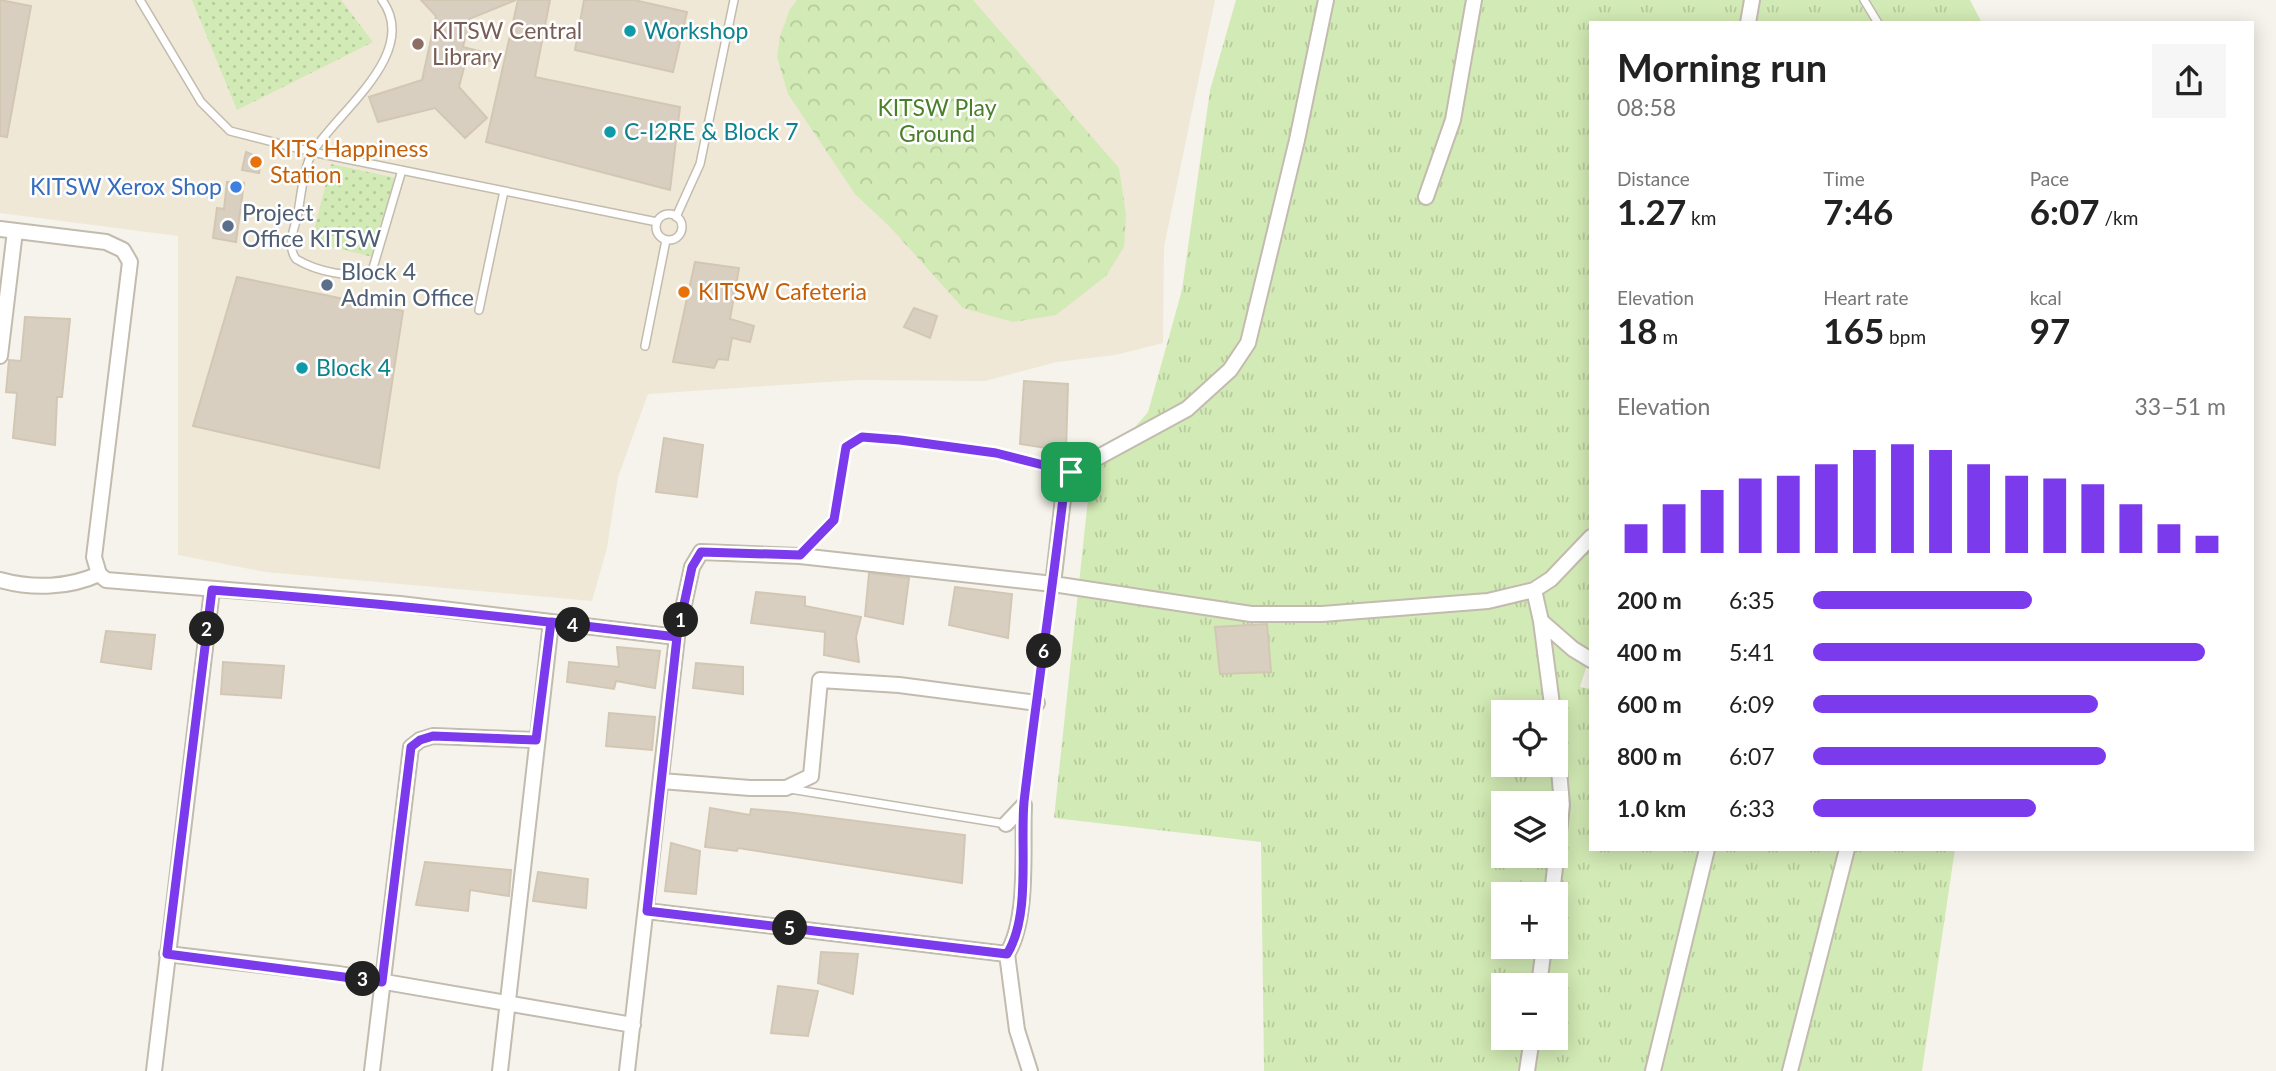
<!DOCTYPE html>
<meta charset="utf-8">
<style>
body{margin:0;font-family:Lato,sans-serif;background:#f6f6f6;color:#222;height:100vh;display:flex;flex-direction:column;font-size:26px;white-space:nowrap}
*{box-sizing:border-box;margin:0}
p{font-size:23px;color:#767676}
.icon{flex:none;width:38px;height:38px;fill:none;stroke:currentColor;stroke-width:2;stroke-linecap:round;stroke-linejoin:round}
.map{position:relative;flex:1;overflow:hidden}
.panel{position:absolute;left:1589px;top:21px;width:665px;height:830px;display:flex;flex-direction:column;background:#fff;border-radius:0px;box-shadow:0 4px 18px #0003}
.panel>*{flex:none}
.buttons{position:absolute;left:1491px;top:700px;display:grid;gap:14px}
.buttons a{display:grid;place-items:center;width:77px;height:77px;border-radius:0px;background:#fff;box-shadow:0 4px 18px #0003;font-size:35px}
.pin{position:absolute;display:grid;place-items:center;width:60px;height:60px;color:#fff;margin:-30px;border-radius:14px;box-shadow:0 4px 10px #0006}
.km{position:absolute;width:35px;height:35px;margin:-18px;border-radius:50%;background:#222;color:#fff;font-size:19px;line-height:35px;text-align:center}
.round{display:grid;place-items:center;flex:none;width:74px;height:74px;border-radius:0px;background:#f6f6f6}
.summary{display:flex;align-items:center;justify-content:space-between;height:119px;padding:0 28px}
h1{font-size:38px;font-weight:700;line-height:52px}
.stats{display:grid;grid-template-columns:repeat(3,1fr);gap:10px;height:119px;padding:7px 28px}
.stats div{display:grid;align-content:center}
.stats b{font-size:35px;font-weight:700}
.stats small{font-size:19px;font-weight:400}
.stats p{font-size:19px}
.chart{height:196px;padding:14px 28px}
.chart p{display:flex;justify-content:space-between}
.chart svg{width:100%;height:126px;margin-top:7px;stroke:#7c3aed;stroke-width:6}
ul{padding:0 28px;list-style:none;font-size:23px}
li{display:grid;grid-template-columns:112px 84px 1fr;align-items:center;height:52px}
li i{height:18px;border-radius:9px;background:#7c3aed}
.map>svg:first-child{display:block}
</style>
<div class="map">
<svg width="2276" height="1071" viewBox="0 0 2276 1071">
<defs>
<pattern id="grass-tufts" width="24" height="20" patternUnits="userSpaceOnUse" patternTransform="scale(1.75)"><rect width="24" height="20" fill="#d2eab5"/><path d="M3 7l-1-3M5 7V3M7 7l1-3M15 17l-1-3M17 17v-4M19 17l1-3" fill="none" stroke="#b6ca9c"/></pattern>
<pattern id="forest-crowns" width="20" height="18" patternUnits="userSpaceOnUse" patternTransform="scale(1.75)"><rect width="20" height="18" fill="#d2eab5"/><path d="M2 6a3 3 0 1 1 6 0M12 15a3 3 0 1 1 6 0" fill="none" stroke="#b6ca9c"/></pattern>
<pattern id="garden-dots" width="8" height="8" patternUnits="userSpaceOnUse" patternTransform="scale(1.75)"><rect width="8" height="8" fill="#d2eab5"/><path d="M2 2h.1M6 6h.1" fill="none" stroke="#b6ca9c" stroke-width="1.8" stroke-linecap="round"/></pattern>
</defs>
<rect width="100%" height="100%" fill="#f6f3ec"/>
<path fill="#efe8d6" d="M0,0H1215L1164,247L1163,343L1115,355L1057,362L985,381L857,380L648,394L618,477L607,548L592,601L265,572L178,555V236L0,213Z"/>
<path fill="url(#grass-tufts)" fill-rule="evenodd" d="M1236,0H1970L1982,23H1591V652L1580,687L1591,689V849H1955L1922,1071H1264L1261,842L1054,818L1090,480L1148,412L1182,290L1210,90ZM1503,712H1556V765H1503ZM1503,803H1556V856H1503ZM1503,894H1556V947H1503ZM1503,985H1556V1038H1503Z"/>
<path fill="url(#forest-crowns)" d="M797,0H973L1119,168L1126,215L1124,247L1106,276L1056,315L1013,322L963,308L890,227L855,194L788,94L777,57L780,36L790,9Z"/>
<path fill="url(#garden-dots)" d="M192,0H341L373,42L237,110Z
M331,164L396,178L373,257L311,242Z"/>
<path fill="#d8cfc1" stroke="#d3c7b4" stroke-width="2" d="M0,0L31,6L7,137L0,136Z
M421,0H516L469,19L463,47L495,55L494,61L466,60L459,87L487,118L465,138L435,108L378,122L369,97L422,80L436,16Z
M518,0H550L535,77L680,107L670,190L486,142Z
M584,0H634L687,12L673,72L575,50Z
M246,152L261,158L259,173L242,170Z
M227,182L244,183L236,242L213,238L217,208L224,209Z
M695,262L739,268L730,319L754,326L750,342L732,338L728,360L718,359L714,368L673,362Z
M237,277L403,311L379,468L193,426Z
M914,308L937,316L930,338L904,327Z
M25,317L70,319L62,397H57L55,445L13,438L17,393L6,392L9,360L21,361Z
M1024,381L1068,384L1066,451L1020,444Z
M664,438L703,445L697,497L656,492Z
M869,573L909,578L903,624L865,616Z
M955,587L1012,594L1008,638L949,625Z
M756,592L805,597V606L861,617L856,637L859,662L824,655L825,632L751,623Z
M1267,624L1271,672L1220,674L1215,627Z
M106,631L155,635L151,669L101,662Z
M617,647L660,651L655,688L616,681L614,689L567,682L569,662L619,667Z
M223,662L284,666L281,698L221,694Z
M696,663L743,667V694L693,688Z
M609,713L655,717L652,750L606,746Z
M710,808L750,815L751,809L787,812L965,835L962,883L738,848L737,851L705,847Z
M671,843L700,851L696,894L665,891Z
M425,862L511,870L509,896L470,890L468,911L416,905Z
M538,872L588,879L586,908L533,901Z
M821,952L858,954L853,994L818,983Z
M778,986L818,991L808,1036L771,1033Z"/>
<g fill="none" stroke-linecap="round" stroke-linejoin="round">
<g stroke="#c2bbae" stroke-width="10">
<path id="service" d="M140,0L201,102L230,131L312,152L657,222
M382,0C420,52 341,109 314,150C303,166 301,198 297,218C293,231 287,247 296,259C314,270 355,282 373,268L402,170
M1864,0L1878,23
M656 227a13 13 0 1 1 26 0a13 13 0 1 1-26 0Z
M676,217L700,164L734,0
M479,310L504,191
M645,346L666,240
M801,554L834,520L846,447L862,437L900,440L996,453L1071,472
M790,789L1006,824
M1024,805L1053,585"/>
</g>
<g stroke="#c2bbae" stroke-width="18">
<path id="minor" d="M1748,23L1752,0
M1426,197L1453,120L1474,0
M0,229L106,242L123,250L130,262L94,557L99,574L106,580L400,604L677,637
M0,356L15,231
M0,580C32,589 69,588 99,574
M1053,584L1064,490L1071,472L1187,409L1230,370L1248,343L1297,140L1326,0
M1534,590L1541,621L1553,712
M1541,621L1573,649L1591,660
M661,781L750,788H786L811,776L820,680L899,685L1037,703
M1552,894L1562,805L1556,735
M647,911L1007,954C1029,919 1022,847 1024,805L1006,824
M167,954L339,974L633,1025
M1007,954L1017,1030L1030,1071
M1539,985L1544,947
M154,1071L212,590
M372,1071L411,747L420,740L433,736L536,740
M500,1071L551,622
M627,1071L677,637L692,567L701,552L800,556L1053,584L1251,614H1322L1488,601L1534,590L1551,579L1591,537
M1527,1071L1532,1038
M1653,1071L1707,849
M1790,1071L1847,849"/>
</g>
<use href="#service" stroke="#fff" stroke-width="7"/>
<use href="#minor" stroke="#fff" stroke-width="14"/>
</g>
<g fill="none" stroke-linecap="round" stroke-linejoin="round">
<g stroke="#fff" stroke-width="14">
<path id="route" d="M1071,472L996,453L900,440L862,437L846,447L834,520L800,555L701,552L692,567L677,637C522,618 367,602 212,590L167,954L382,982L411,747L420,740L433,736L536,740L551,622L677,637L647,911L1007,954C1031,916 1020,847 1024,802C1036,698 1052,594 1064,490L1071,472"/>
</g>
<use href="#route" stroke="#7c3aed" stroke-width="9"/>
</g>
<g fill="#0f9aa8" stroke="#fff" stroke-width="2.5">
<circle cx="630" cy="31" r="7"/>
<circle cx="610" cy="132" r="7"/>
<circle cx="302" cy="368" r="7"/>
</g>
<circle fill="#8d6e63" stroke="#fff" stroke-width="2.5" cx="418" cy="44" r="7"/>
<g fill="#e8710a" stroke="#fff" stroke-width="2.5">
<circle cx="256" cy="162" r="7"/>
<circle cx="684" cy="292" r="7"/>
</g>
<circle fill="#3f7fe0" stroke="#fff" stroke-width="2.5" cx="236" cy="187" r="7"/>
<g fill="#5c6f8a" stroke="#fff" stroke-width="2.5">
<circle cx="228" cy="226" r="7"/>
<circle cx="327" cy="285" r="7"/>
</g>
<g text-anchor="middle" stroke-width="5" stroke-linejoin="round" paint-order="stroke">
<g font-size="23" fill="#785e54" stroke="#fff" text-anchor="start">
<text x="432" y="39">KITSW Central<tspan x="432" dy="26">Library</tspan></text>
</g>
<g font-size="23" fill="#0d838f" stroke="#fff" text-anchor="start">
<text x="644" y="39">Workshop</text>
<text x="624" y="140">C-I2RE &amp; Block 7</text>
<text x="316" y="376">Block 4</text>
</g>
<g font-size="23" fill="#4a7f2a" stroke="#fff">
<text x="937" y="116">KITSW Play<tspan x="937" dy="26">Ground</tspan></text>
</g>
<g font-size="23" fill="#c56008" stroke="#fff" text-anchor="start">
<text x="270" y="157">KITS Happiness<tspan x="270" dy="26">Station</tspan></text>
<text x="698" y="300">KITSW Cafeteria</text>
</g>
<g font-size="23" fill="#366cbe" stroke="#fff" text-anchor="end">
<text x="222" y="195">KITSW Xerox Shop</text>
</g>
<g font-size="23" fill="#4e5e75" stroke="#fff" text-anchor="start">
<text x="242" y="221">Project<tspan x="242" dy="26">Office KITSW</tspan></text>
<text x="341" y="280">Block 4<tspan x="341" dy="26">Admin Office</tspan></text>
</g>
</g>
</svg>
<div class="buttons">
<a><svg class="icon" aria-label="locate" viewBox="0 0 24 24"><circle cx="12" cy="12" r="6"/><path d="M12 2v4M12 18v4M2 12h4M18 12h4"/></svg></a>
<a><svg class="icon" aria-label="layers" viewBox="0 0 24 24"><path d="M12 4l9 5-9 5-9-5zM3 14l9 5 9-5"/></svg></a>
<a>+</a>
<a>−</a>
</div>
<div class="pin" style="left:1071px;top:472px;background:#1e9e55"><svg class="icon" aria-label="arrive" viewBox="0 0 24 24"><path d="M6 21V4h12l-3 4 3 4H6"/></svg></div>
<b class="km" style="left:681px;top:620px">1</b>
<b class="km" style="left:207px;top:629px">2</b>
<b class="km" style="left:363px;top:979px">3</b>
<b class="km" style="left:573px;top:625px">4</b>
<b class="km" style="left:790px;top:928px">5</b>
<b class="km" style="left:1044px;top:651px">6</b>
<section class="panel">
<div class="summary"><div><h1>Morning run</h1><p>08:58</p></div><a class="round"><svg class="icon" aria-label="share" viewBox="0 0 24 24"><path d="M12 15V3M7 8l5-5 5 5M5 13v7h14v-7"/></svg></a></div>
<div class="stats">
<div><p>Distance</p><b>1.27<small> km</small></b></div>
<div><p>Time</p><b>7:46</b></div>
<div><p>Pace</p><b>6:07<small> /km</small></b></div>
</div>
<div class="stats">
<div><p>Elevation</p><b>18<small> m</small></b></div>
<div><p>Heart rate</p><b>165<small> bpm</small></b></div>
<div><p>kcal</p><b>97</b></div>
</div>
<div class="chart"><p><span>Elevation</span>33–51 m</p>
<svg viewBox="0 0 160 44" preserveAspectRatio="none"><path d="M5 44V34M15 44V27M25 44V22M35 44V18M45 44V17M55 44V13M65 44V8M75 44V6M85 44V8M95 44V13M105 44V17M115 44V18M125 44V20M135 44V27M145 44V34M155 44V38"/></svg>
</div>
<ul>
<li><b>200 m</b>6:35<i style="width:53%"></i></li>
<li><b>400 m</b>5:41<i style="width:95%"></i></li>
<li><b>600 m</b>6:09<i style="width:69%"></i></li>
<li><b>800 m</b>6:07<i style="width:71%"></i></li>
<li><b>1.0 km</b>6:33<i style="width:54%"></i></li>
</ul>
</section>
</div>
